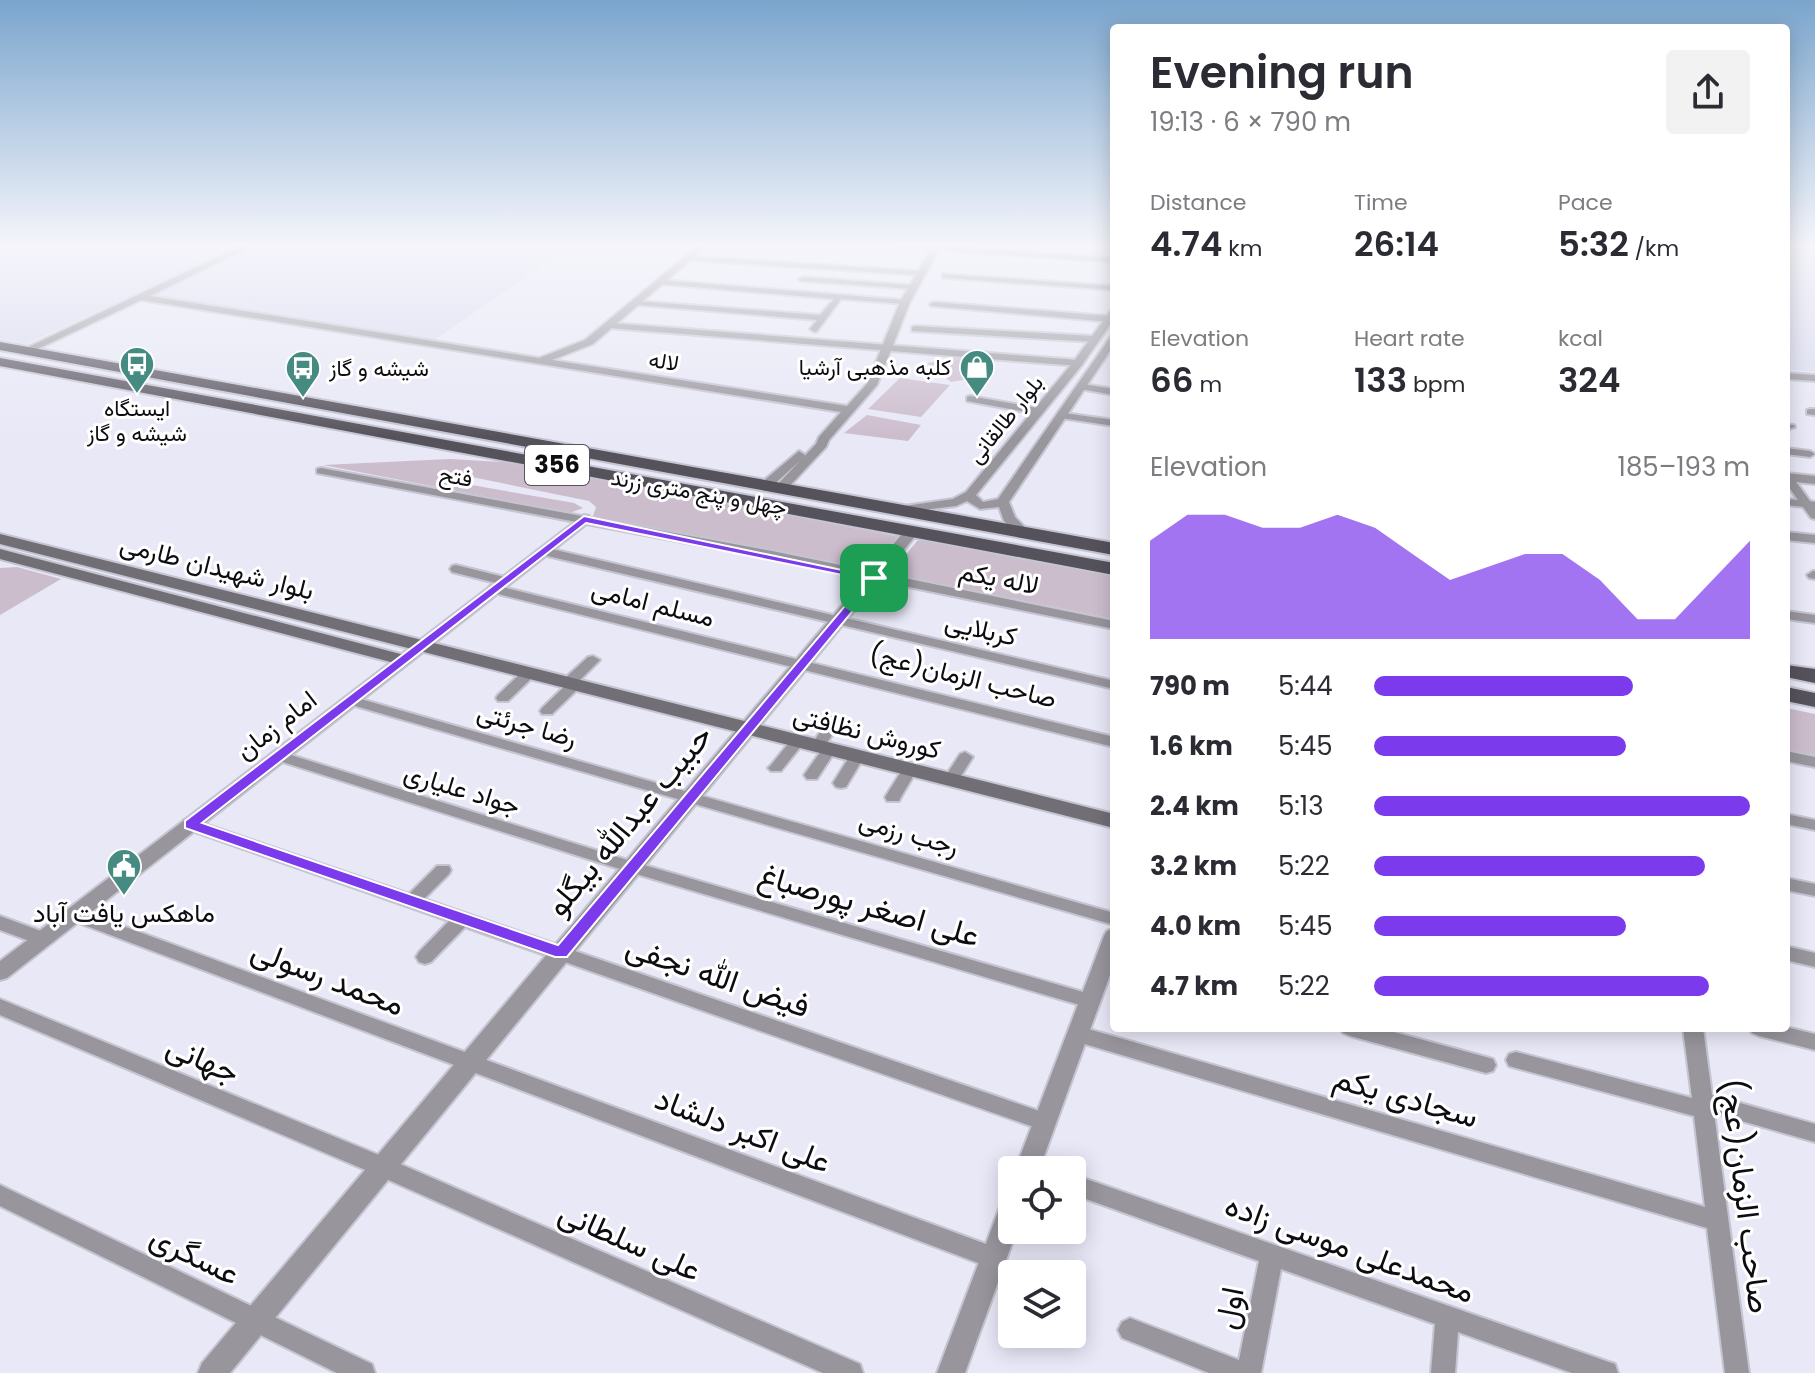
<!DOCTYPE html>
<meta charset="utf-8">
<style>
body{margin:0;font-family:Poppins,Vazirmatn,sans-serif;background:#f2f2f3;color:#2b2b33;height:100vh;display:flex;flex-direction:column;font-size:30px;white-space:nowrap}
*{box-sizing:border-box;margin:0}
p{font-size:26px;color:#7c7c81}
.icon{flex:none;width:44px;height:44px;fill:none;stroke:currentColor;stroke-width:2;stroke-linecap:round;stroke-linejoin:round}
.map{position:relative;flex:1;overflow:hidden}
.details{position:absolute;left:1110px;top:24px;width:680px;height:1008px;display:flex;flex-direction:column;background:#fff;border-radius:8px;box-shadow:0 4px 20px #0003}
.details>*{flex:none}
.buttons{position:absolute;left:998px;top:1156px;display:grid;gap:16px}
.buttons a{display:grid;place-items:center;width:88px;height:88px;border-radius:8px;background:#fff;box-shadow:0 4px 20px #0003;font-size:40px}
.pin{position:absolute;display:grid;place-items:center;width:68px;height:68px;color:#fff;margin:-34px;border-radius:16px;box-shadow:0 4px 12px #0006}
.round{display:grid;place-items:center;flex:none;width:84px;height:84px;border-radius:8px;background:#f2f2f3}
.head{display:flex;align-items:center;justify-content:space-between;height:136px;padding:0 40px}
h1{font-size:44px;font-weight:600;line-height:60px}
.metrics{display:grid;grid-template-columns:repeat(3,1fr);gap:12px;height:136px;padding:8px 40px}
.metrics div{display:grid;align-content:center}
.metrics b{font-size:34px;font-weight:600}
.metrics small{font-size:22px;font-weight:400}
.metrics p{font-size:22px}
.chart{height:224px;padding:16px 40px}
.chart p{display:flex;justify-content:space-between}
.chart svg{width:100%;height:144px;margin-top:8px;fill:#7c3aed;opacity:.7}
ul{padding:0 40px;list-style:none;font-size:26px}
li{display:grid;grid-template-columns:128px 96px 1fr;align-items:center;height:60px}
li i{height:20px;border-radius:10px;background:#7c3aed}
.map>svg:first-child{display:block}
</style>
<div class="map">
<svg width="1815" height="1373" viewBox="0 0 1815 1373">
<rect width="100%" height="100%" fill="#e8e8f7"/>
<path fill="#dadbf0" d="M0,244H243L26,344L0,339Z
M260,244H573L433,341L148,297Z
M1786,244H1815V372L1786,369Z"/>
<path fill="#ccbdcd" d="M956,358L969,359L985,371L978,373L981,377L951,382L927,363Z
M900,378L950,385L921,417L868,409Z
M867,415L921,425L908,441L844,433Z
M450,459L520,463L900,537L873,572L603,520L593,516L596,507L589,501L457,474L449,481L574,503L583,508L570,513L323,465Z
M923,539L1114,574V619L890,574L917,541Z
M17,567L61,579L0,615V568Z
M1786,708L1815,714V759L1786,753Z"/>
<g fill="none" stroke-linecap="round" stroke-linejoin="round">
<g stroke="#c5c5d2" stroke-width="4">
<path id="minor" d="M870,244H913L940,248L936,250Z
M949,247L1114,258V262L946,251L945,249Z
M689,256L919,271L923,273L919,275L686,260V256Z
M943,274L1114,286V290L946,278H943Z
M803,277L912,285L916,287L912,289L800,281L799,279Z
M662,280L905,300L909,302L905,304L841,299L817,331L814,332L810,329L817,320L638,305L634,303L638,301L820,315L834,299L659,284L658,282Z
M934,302L1110,316L1114,319L1110,322L931,306L930,304Z
M612,323L1078,360L1083,363L1078,366L609,328V324Z
M915,326L1095,336L1099,339L1095,342L912,331V327Z
M1083,384L1114,389V395L1080,389L1078,387Z
M970,396L1037,408L1042,411L1037,414L967,401V397Z
M1810,409H1815V415L1807,414V410Z
M1064,413L1114,420V426L1061,418L1059,416Z
M1786,424L1794,425L1795,427L1786,430Z
M1786,448L1810,451L1815,454L1810,457L1786,454Z
M321,468L772,551L1114,621V629L772,559L317,473V469Z
M1786,474L1791,475L1810,501L1815,502V519L1811,518L1803,507L1786,505V499L1798,500L1786,483Z
M1786,532L1815,535V543L1786,540Z
M543,547L1114,681V689L539,554L537,551Z
M456,565L508,578L510,581L504,585L452,572L450,569L452,566Z
M1813,571H1815V579L1809,578L1807,575Z
M494,585L1114,737V747L490,592L488,589L490,586Z
M593,656L600,660L578,682L581,685L579,688L552,714H542L540,711L542,708L565,686L561,683L563,680L588,657Z
M529,669L536,673L534,676L508,701H498L496,698L498,695L524,670Z
M350,696L1114,913V925L345,703L343,700Z
M835,716L842,720L825,746L834,747L836,750L817,779H807L804,775L821,751L812,750L810,747L830,717Z
M797,737L802,739L804,742L802,745L781,771H771L768,768L771,765L792,739Z
M278,751L637,863L1090,994L1097,996L1099,1001L1097,1006L1090,1008L626,871L273,759L270,756Z
M1786,751L1815,757V767L1786,761Z
M856,752L864,757L846,787L841,788L836,787L833,783L851,754Z
M965,752L973,757L956,784L951,785L946,784L943,780L960,754Z
M909,765L917,770L901,797L899,801H887L885,797L904,767Z
M1786,814L1815,820V830L1786,824Z
M190,819L409,894L437,866H449L451,870L449,874L424,899L1045,1113L1052,1116L1055,1122L1052,1128L1045,1131L465,927L431,962L425,964L419,962L416,957L419,952L449,921L184,828L182,824L184,820Z
M1786,878L1815,884V896L1786,890Z
M74,908L994,1247L1002,1250L1005,1258L1002,1266L994,1269L68,919L65,914L68,909Z
M0,916L49,934L52,939L49,944L43,946L0,930Z
M1786,946L1815,953V967L1786,960Z
M0,999L391,1160L860,1364L863,1373H823L375,1174L0,1015Z
M1078,1026L1705,1207L1694,1116L1516,1068L1509,1066L1506,1060L1509,1054L1516,1052L1692,1098L1683,1028H1703L1712,1095L1815,1124V1142L1714,1113L1749,1373H1725L1707,1228L1071,1040L1068,1034L1071,1028Z
M1786,1027L1815,1034V1050L1759,1036L1752,1033L1749,1028Z
M1340,1028H1379L1486,1057L1493,1059L1496,1065L1493,1071L1486,1073L1350,1036L1343,1033Z
M1072,1174L1606,1361L1615,1364L1618,1373H1572L1458,1332L1455,1373H1431L1435,1324L1281,1269L1261,1373H1209L1122,1338L1118,1330L1122,1322L1130,1318L1239,1360L1259,1261L1072,1194Z
M0,1185L372,1364L375,1373H337L0,1206Z"/>
</g>
<g stroke="#c5c5d2" stroke-width="4">
<path id="tertiary" d="M245,244H256L150,296L539,358L585,340L700,244H709L593,344L552,360L847,406L867,384L900,302L934,244H942L910,302L877,385L829,440L826,447L784,492L780,493L774,489L776,486L816,444L819,437L841,412L141,300L29,353L20,351Z
M1114,309V319L1082,365L976,495L983,502L998,499L1111,336L1114,335V345L1009,502L1015,517L1030,533L1028,536H1018L1004,521L999,507L980,509L967,501L956,506L898,513V507L953,499L966,492L1074,361L1111,310Z
M1786,373L1815,375V381L1786,379Z
M799,451L805,455L803,458L769,489H761V483Z
M1786,473L1815,476V484L1786,481Z
M584,515L589,516V522L7,978L0,980V961Z
M912,527L919,531L917,534L230,1373H198L202,1363L907,528Z
M1786,611L1815,615V623L1786,619Z
M1114,928V964L1039,1170H1015L1104,936L1107,931Z
M1012,1197V1230H1017L965,1373H937L999,1209L1003,1201Z"/>
</g>
<g stroke="#c5c5d2" stroke-width="4">
<path id="secondary" d="M0,534L1114,814V828L0,544Z
M0,549L408,656L411,660L402,665L0,559Z"/>
</g>
<g stroke="#c5c5d2" stroke-width="4">
<path id="primary" d="M0,342L1114,543V555L0,350Z
M0,358L1114,563V575L0,366Z
M1786,665L1815,669V683L1786,677Z
M1786,687L1815,693V707L1786,701Z"/>
</g>
<use href="#minor" fill="#98969c" fill-rule="evenodd"/>
<use href="#tertiary" fill="#98969c" fill-rule="evenodd"/>
<use href="#secondary" fill="#716e76" fill-rule="evenodd"/>
<use href="#primary" fill="#56525c" fill-rule="evenodd"/>
</g>
<linearGradient id="sky" x2="0" y2="1"><stop stop-color="#7aa5cd"/><stop offset="0.56" stop-color="#f5f5fb"/><stop offset="1" stop-color="#f5f5fb" stop-opacity="0"/></linearGradient>
<rect width="1815" height="437" fill="url(#sky)"/>
<path fill="#7c3aed" stroke="#fff" stroke-width="2" fill-rule="evenodd" d="M584,516L880,578L567,957H555L185,828V821ZM586,523L867,580L558,945L202,823Z"/>
<defs>
<g id="bus-pin" transform="scale(1.8)"><path d="M0 17L-7.5 6A9.5 9.5 0 1 1 7.5 6Z" fill="#458b82" stroke="#fff"/><path d="M-5-6H5V4H4V6H2V4H-2V6H-4V4H-5ZM-3.5-4V0h7V-4ZM-3.5 1.2v1.5H-2V1.2ZM2 1.2v1.5H3.5V1.2Z" fill="#fff"/></g>
<g id="shop-pin" transform="scale(1.8)"><path d="M0 17L-7.5 6A9.5 9.5 0 1 1 7.5 6Z" fill="#458b82" stroke="#fff"/><path d="M-5-2.5h2.3a2.7 3.5 0 0 1 5.4 0H5L5.5 6h-11ZM-1.5-2.5h3a1.5 2.3 0 0 0-3 0Z" fill="#fff"/></g>
<g id="civic-pin" transform="scale(1.8)"><path d="M0 17L-7.5 6A9.5 9.5 0 1 1 7.5 6Z" fill="#458b82" stroke="#fff"/><path d="M-.6-6.5H3V-4.5H.6V-3L4-1V1h2V6H-6V1h2V-1L-.6-3ZM-1.2 2.5V6h2.4V2.5Z" fill="#fff"/></g>
</defs>
<g fill-rule="evenodd">
<use href="#bus-pin" x="137" y="364"/>
<use href="#shop-pin" x="977" y="367"/>
<use href="#bus-pin" x="303" y="368"/>
<use href="#civic-pin" x="124" y="866"/>
</g>
<g text-anchor="middle" stroke-width="6" stroke-linejoin="round" paint-order="stroke">
<g font-size="22" fill="#0c0c11" stroke="#fff">
<text transform="translate(664 361) rotate(9)" y="8">لاله</text>
<text transform="translate(1005 419) rotate(-51)" y="8">بلوار طالقانی</text>
<text transform="translate(456 476) rotate(10)" y="8">فتح</text>
<text transform="translate(699 492) rotate(10)" y="8">چهل و پنج متری زرند</text>
</g>
<g font-size="22" fill="#0c0c11" stroke="#fff" text-anchor="end">
<text x="951" y="375">کلبه مذهبی آرشیا</text>
<text x="329" y="376" text-anchor="start">شیشه و گاز</text>
<text x="137" y="416" text-anchor="middle">ایستگاه<tspan x="137" dy="25">شیشه و گاز</tspan></text>
</g>
<rect fill="#fff" stroke="#555558" stroke-width="2" x="525" y="445" width="64" height="40" rx="6"/>
<g font-size="24" font-weight="bold" fill="#0c0c11">
<text x="557" y="473">356</text>
</g>
<g font-size="26" fill="#0c0c11" stroke="#fff">
<text transform="translate(217 567) rotate(14)" y="9">بلوار شهیدان طارمی</text>
<text transform="translate(999 578) rotate(11)" y="9">لاله یکم</text>
<text transform="translate(653 603) rotate(14)" y="9">مسلم امامی</text>
<text transform="translate(981 629) rotate(13)" y="9">کربلایی</text>
<text transform="translate(963 676) rotate(14)" y="9">صاحب الزمان(عج)</text>
<text transform="translate(276 725) rotate(-38)" y="9">امام زمان</text>
<text transform="translate(527 725) rotate(16)" y="9">رضا جرئتی</text>
<text transform="translate(867 732) rotate(14)" y="9">کوروش نظافتی</text>
<text transform="translate(462 789) rotate(17)" y="9">جواد علیاری</text>
<text transform="translate(909 833) rotate(16)" y="9">رجب رزمی</text>
</g>
<g font-size="26" fill="#0c0c11" stroke="#fff">
<text x="124" y="922">ماهکس یافت آباد</text>
</g>
<g font-size="32" fill="#0c0c11" stroke="#fff">
<text transform="translate(629 820) rotate(-50)" y="11">حبیب عبدالله بیگلو</text>
<text transform="translate(869 905) rotate(16)" y="11">علی اصغر پورصباغ</text>
<text transform="translate(718 976) rotate(19)" y="11">فیض الله نجفی</text>
<text transform="translate(328 977) rotate(21)" y="11">محمد رسولی</text>
<text transform="translate(203 1059) rotate(23)" y="11">جهانی</text>
<text transform="translate(1406 1097) rotate(16)" y="11">سجادی یکم</text>
<text transform="translate(743 1130) rotate(21)" y="11">علی اکبر دلشاد</text>
<text transform="translate(1746 1196) rotate(83)" y="11">صاحب الزمان(عج)</text>
<text transform="translate(630 1241) rotate(24)" y="11">علی سلطانی</text>
<text transform="translate(1350 1248) rotate(20)" y="11">محمدعلی موسی زاده</text>
<text transform="translate(195 1255) rotate(26)" y="11">عسگری</text>
<text transform="translate(1229 1308) rotate(-79)" y="11">اول</text>
</g>
</g>
</svg>
<div class="buttons">
<a><svg class="icon" aria-label="locate" viewBox="0 0 24 24"><circle cx="12" cy="12" r="6"/><path d="M12 2v4M12 18v4M2 12h4M18 12h4"/></svg></a>
<a><svg class="icon" aria-label="layers" viewBox="0 0 24 24"><path d="M12 4l9 5-9 5-9-5zM3 14l9 5 9-5"/></svg></a>
</div>
<div class="pin" style="left:874px;top:578px;background:#1e9e55"><svg class="icon" aria-label="arrive" viewBox="0 0 24 24"><path d="M6 21V4h12l-3 4 3 4H6"/></svg></div>
<section class="details">
<div class="head"><div><h1>Evening run</h1><p>19:13 · 6 × 790 m</p></div><a class="round"><svg class="icon" aria-label="share" viewBox="0 0 24 24"><path d="M12 15V3M7 8l5-5 5 5M5 13v7h14v-7"/></svg></a></div>
<div class="metrics">
<div><p>Distance</p><b>4.74<small> km</small></b></div>
<div><p>Time</p><b>26:14</b></div>
<div><p>Pace</p><b>5:32<small> /km</small></b></div>
</div>
<div class="metrics">
<div><p>Elevation</p><b>66<small> m</small></b></div>
<div><p>Heart rate</p><b>133<small> bpm</small></b></div>
<div><p>kcal</p><b>324</b></div>
</div>
<div class="chart"><p><span>Elevation</span>185–193 m</p>
<svg viewBox="0 0 160 44" preserveAspectRatio="none"><path d="M0 44V14L10 6L20 6L30 10L40 10L50 6L60 10L70 18L80 26L90 22L100 18L110 18L120 26L130 38L140 38L150 26L160 14V44z"/></svg>
</div>
<ul>
<li><b>790 m</b>5:44<i style="width:69%"></i></li>
<li><b>1.6 km</b>5:45<i style="width:67%"></i></li>
<li><b>2.4 km</b>5:13<i style="width:100%"></i></li>
<li><b>3.2 km</b>5:22<i style="width:88%"></i></li>
<li><b>4.0 km</b>5:45<i style="width:67%"></i></li>
<li><b>4.7 km</b>5:22<i style="width:89%"></i></li>
</ul>
</section>
</div>
